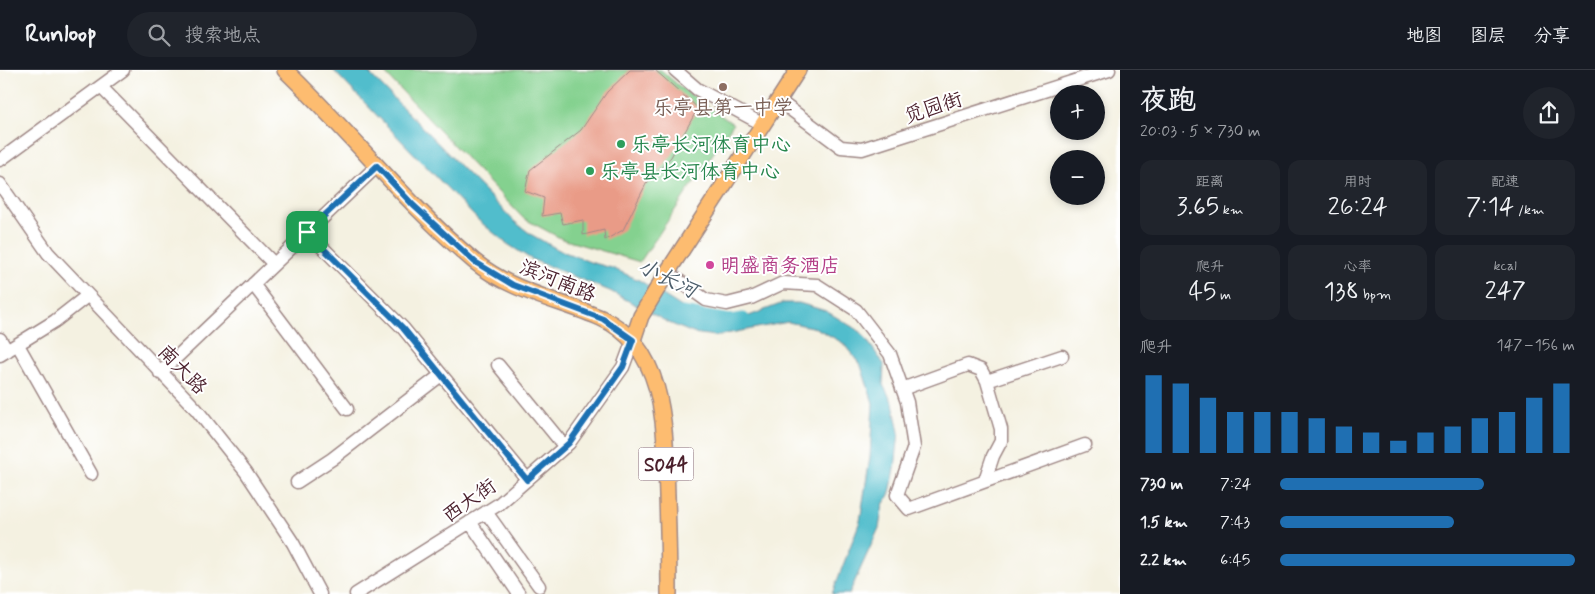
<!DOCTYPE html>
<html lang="zh">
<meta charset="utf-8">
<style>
body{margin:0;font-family:Mynerve,"LXGW WenKai TC",sans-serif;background:#20242c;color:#f1f3f6;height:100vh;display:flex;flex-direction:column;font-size:19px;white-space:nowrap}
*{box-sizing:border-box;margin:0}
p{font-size:16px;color:#9ea1a6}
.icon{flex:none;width:28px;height:28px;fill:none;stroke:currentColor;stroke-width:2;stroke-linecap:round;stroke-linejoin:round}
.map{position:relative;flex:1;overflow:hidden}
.details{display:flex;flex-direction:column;background:#171b24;width:475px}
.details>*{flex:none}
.fabs{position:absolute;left:1050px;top:15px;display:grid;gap:10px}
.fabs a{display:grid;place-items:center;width:55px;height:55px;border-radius:50%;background:#171b24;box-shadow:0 2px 8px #0003;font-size:25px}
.pin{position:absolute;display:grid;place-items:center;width:42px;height:42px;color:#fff;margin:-21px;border-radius:10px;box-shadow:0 2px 8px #0006}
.round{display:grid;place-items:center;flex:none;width:52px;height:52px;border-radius:26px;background:#20242c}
.head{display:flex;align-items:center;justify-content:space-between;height:85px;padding:0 20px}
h1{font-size:28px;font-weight:600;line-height:38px}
.figures{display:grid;grid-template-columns:repeat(3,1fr);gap:8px;height:85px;padding:5px 20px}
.figures div{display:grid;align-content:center;border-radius:12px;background:#20242c;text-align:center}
.figures b{font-size:25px;font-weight:600}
.figures small{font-size:14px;font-weight:400}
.figures p{font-size:14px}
.chart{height:140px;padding:10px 20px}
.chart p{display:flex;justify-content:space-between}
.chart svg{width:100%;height:90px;margin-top:5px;stroke:#1f6fb2;stroke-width:6}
ul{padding:0 20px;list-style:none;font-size:16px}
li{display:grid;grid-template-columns:80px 60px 1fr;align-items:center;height:38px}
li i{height:12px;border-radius:6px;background:#1f6fb2}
header{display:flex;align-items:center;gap:30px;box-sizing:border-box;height:70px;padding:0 25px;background:#171b24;border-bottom:1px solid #363941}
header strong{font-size:24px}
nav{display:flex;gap:28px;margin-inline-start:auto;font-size:18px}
.search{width:350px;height:45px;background:#20242c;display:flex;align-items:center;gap:12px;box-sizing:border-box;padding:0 18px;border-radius:28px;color:#9ea1a6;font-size:19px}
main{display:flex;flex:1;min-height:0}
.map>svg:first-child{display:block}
</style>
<header>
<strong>Runloop</strong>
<div class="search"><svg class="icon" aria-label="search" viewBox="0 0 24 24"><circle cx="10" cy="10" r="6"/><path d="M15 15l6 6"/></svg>搜索地点</div>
<nav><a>地图</a><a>图层</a><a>分享</a></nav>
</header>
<main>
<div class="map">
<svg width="1120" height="524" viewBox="0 0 1120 524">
<rect width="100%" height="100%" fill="#fff"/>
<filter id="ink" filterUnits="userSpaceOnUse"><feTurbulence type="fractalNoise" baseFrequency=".02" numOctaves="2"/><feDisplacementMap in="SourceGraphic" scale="10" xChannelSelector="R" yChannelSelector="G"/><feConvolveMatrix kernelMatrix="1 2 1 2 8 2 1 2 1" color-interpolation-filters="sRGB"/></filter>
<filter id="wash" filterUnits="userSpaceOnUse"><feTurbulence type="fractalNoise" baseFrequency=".0096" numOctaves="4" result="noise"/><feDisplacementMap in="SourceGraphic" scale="20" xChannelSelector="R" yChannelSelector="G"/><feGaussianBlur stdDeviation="1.12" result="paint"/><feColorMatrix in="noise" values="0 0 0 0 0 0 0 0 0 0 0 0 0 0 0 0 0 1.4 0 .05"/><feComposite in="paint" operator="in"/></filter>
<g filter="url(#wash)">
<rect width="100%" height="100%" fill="#f4f1e1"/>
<path fill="#84d18f" stroke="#67785d" d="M382,0H661L679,16L733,54L640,192L562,169L523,148Z"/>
<path fill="#51bdcc" stroke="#4e6e7c" d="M333,0H366L515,152L532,165L559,180L590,192L612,198L639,210L685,239L706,249L723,251L741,249L783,233H799L826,241L861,262L884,294L883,315L893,333L899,362L895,399L890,423L883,435L879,458L849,524H832L860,451L870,387L873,333L861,296L843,273L816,258L788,252L715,266L693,263L669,253L610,221L531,189L506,173L478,150Z"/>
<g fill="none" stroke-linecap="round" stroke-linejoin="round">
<path stroke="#51bdcc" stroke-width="15" d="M682,244L730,252L743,250"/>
</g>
<g id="blocks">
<path fill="#e99b87" d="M630,0H655L698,38L671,87L646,114L623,160L605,170L604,160L583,165V150L563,154L560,143L542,146L544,128L525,121L530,100L581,60L607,22Z"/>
</g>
</g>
<g filter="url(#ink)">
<use href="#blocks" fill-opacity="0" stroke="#9f8886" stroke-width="1"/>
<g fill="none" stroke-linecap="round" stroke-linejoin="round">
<g stroke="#9f8886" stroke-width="15">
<path id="minor" d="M675,0L697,19L762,54
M101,17L274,194
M778,30L841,77L862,79L1109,0
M0,90L123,0
M0,114L48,183L196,339L246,402L293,473L320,524
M307,162L403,258L527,409
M667,202L706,230L727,234L751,228L783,213L817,215L856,240L890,284L907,332L914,377L897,425L909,439L1085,375
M253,214L347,339
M0,269L7,281
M18,275L91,404
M0,285L55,251L87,226
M498,295L565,377
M160,303L377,96
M987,311L1062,286
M902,319L968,295L981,300L987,311L1001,359V371L993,386L985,410
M297,412L332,389L441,305
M486,442L539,516
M470,452L519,524
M356,524L499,434L569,373L623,297L633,270"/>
</g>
<g stroke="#9f8886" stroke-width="18">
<path id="major" d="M285,0C350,62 405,133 474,191C510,221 559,230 601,248C668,278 665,364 667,426C668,458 669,491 669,524
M633,270L641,246L663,209L798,0"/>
</g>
<use href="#minor" stroke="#fff" stroke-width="12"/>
<use href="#major" stroke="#fdbc6f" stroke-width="15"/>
</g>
</g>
<g fill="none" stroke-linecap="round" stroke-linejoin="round" filter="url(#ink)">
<g stroke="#fff" stroke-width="10">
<path id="route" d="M377,96L413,135L475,192L513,215L603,249L633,270L623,297L569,373L527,410L403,258L307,162Z"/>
</g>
<use href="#route" stroke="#1f6fb2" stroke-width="6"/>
</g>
<circle fill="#8d6e63" stroke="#fff" stroke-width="2" cx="723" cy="17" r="5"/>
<g fill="#2e9e5b" stroke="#fff" stroke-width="2">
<circle cx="621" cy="74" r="5"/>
<circle cx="590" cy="101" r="5"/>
</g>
<circle fill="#d1479c" stroke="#fff" stroke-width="2" cx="710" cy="195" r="5"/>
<g text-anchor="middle" stroke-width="4" stroke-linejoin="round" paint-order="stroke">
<rect fill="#fff" stroke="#80626b" stroke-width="1" x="638.5" y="377.5" width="55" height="33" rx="4"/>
<g font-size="19" font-weight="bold" fill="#4a1f2b">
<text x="666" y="401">S044</text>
</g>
<g font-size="20" fill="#785e54" stroke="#fff">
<text x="723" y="44">乐亭县第一中学</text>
</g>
<g font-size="20" fill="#4a1f2b" stroke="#fff">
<text transform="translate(933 37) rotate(-18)" y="7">觅园街</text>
<text transform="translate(558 210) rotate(22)" y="7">滨河南路</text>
<text transform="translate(183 299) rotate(46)" y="7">南大路</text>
<text transform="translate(469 430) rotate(-35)" y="7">西大街</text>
</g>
<g font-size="20" fill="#27864d" stroke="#fff" text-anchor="start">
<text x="631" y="81">乐亭长河体育中心</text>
<text x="600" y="108">乐亭县长河体育中心</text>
</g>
<g font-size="20" fill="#b23c85" stroke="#fff" text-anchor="start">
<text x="720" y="202">明盛商务酒店</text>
</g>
<g font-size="21" font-style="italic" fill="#4d5e6b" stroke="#fff">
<text transform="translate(668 208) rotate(26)" y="7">小长河</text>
</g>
</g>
</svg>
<div class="fabs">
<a>+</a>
<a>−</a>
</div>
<div class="pin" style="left:307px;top:162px;background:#1e9e55"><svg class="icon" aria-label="arrive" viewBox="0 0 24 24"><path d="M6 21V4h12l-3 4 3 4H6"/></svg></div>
</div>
<section class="details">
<div class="head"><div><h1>夜跑</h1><p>20:03 · 5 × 730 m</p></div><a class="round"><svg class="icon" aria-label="share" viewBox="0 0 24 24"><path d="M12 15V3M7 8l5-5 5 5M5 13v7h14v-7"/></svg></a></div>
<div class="figures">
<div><p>距离</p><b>3.65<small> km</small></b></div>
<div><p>用时</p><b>26:24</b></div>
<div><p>配速</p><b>7:14<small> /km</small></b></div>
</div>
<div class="figures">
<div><p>爬升</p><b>45<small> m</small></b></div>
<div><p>心率</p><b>138<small> bpm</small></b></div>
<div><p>kcal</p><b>247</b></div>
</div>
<div class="chart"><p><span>爬升</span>147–156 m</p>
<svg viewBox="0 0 160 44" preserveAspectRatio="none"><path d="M5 44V6M15 44V10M25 44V17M35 44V24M45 44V24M55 44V24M65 44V27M75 44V31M85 44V34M95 44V38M105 44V34M115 44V31M125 44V27M135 44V24M145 44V17M155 44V10"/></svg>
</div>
<ul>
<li><b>730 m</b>7:24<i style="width:69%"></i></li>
<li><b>1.5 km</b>7:43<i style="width:59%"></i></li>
<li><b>2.2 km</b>6:45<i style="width:100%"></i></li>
</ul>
</section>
</main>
